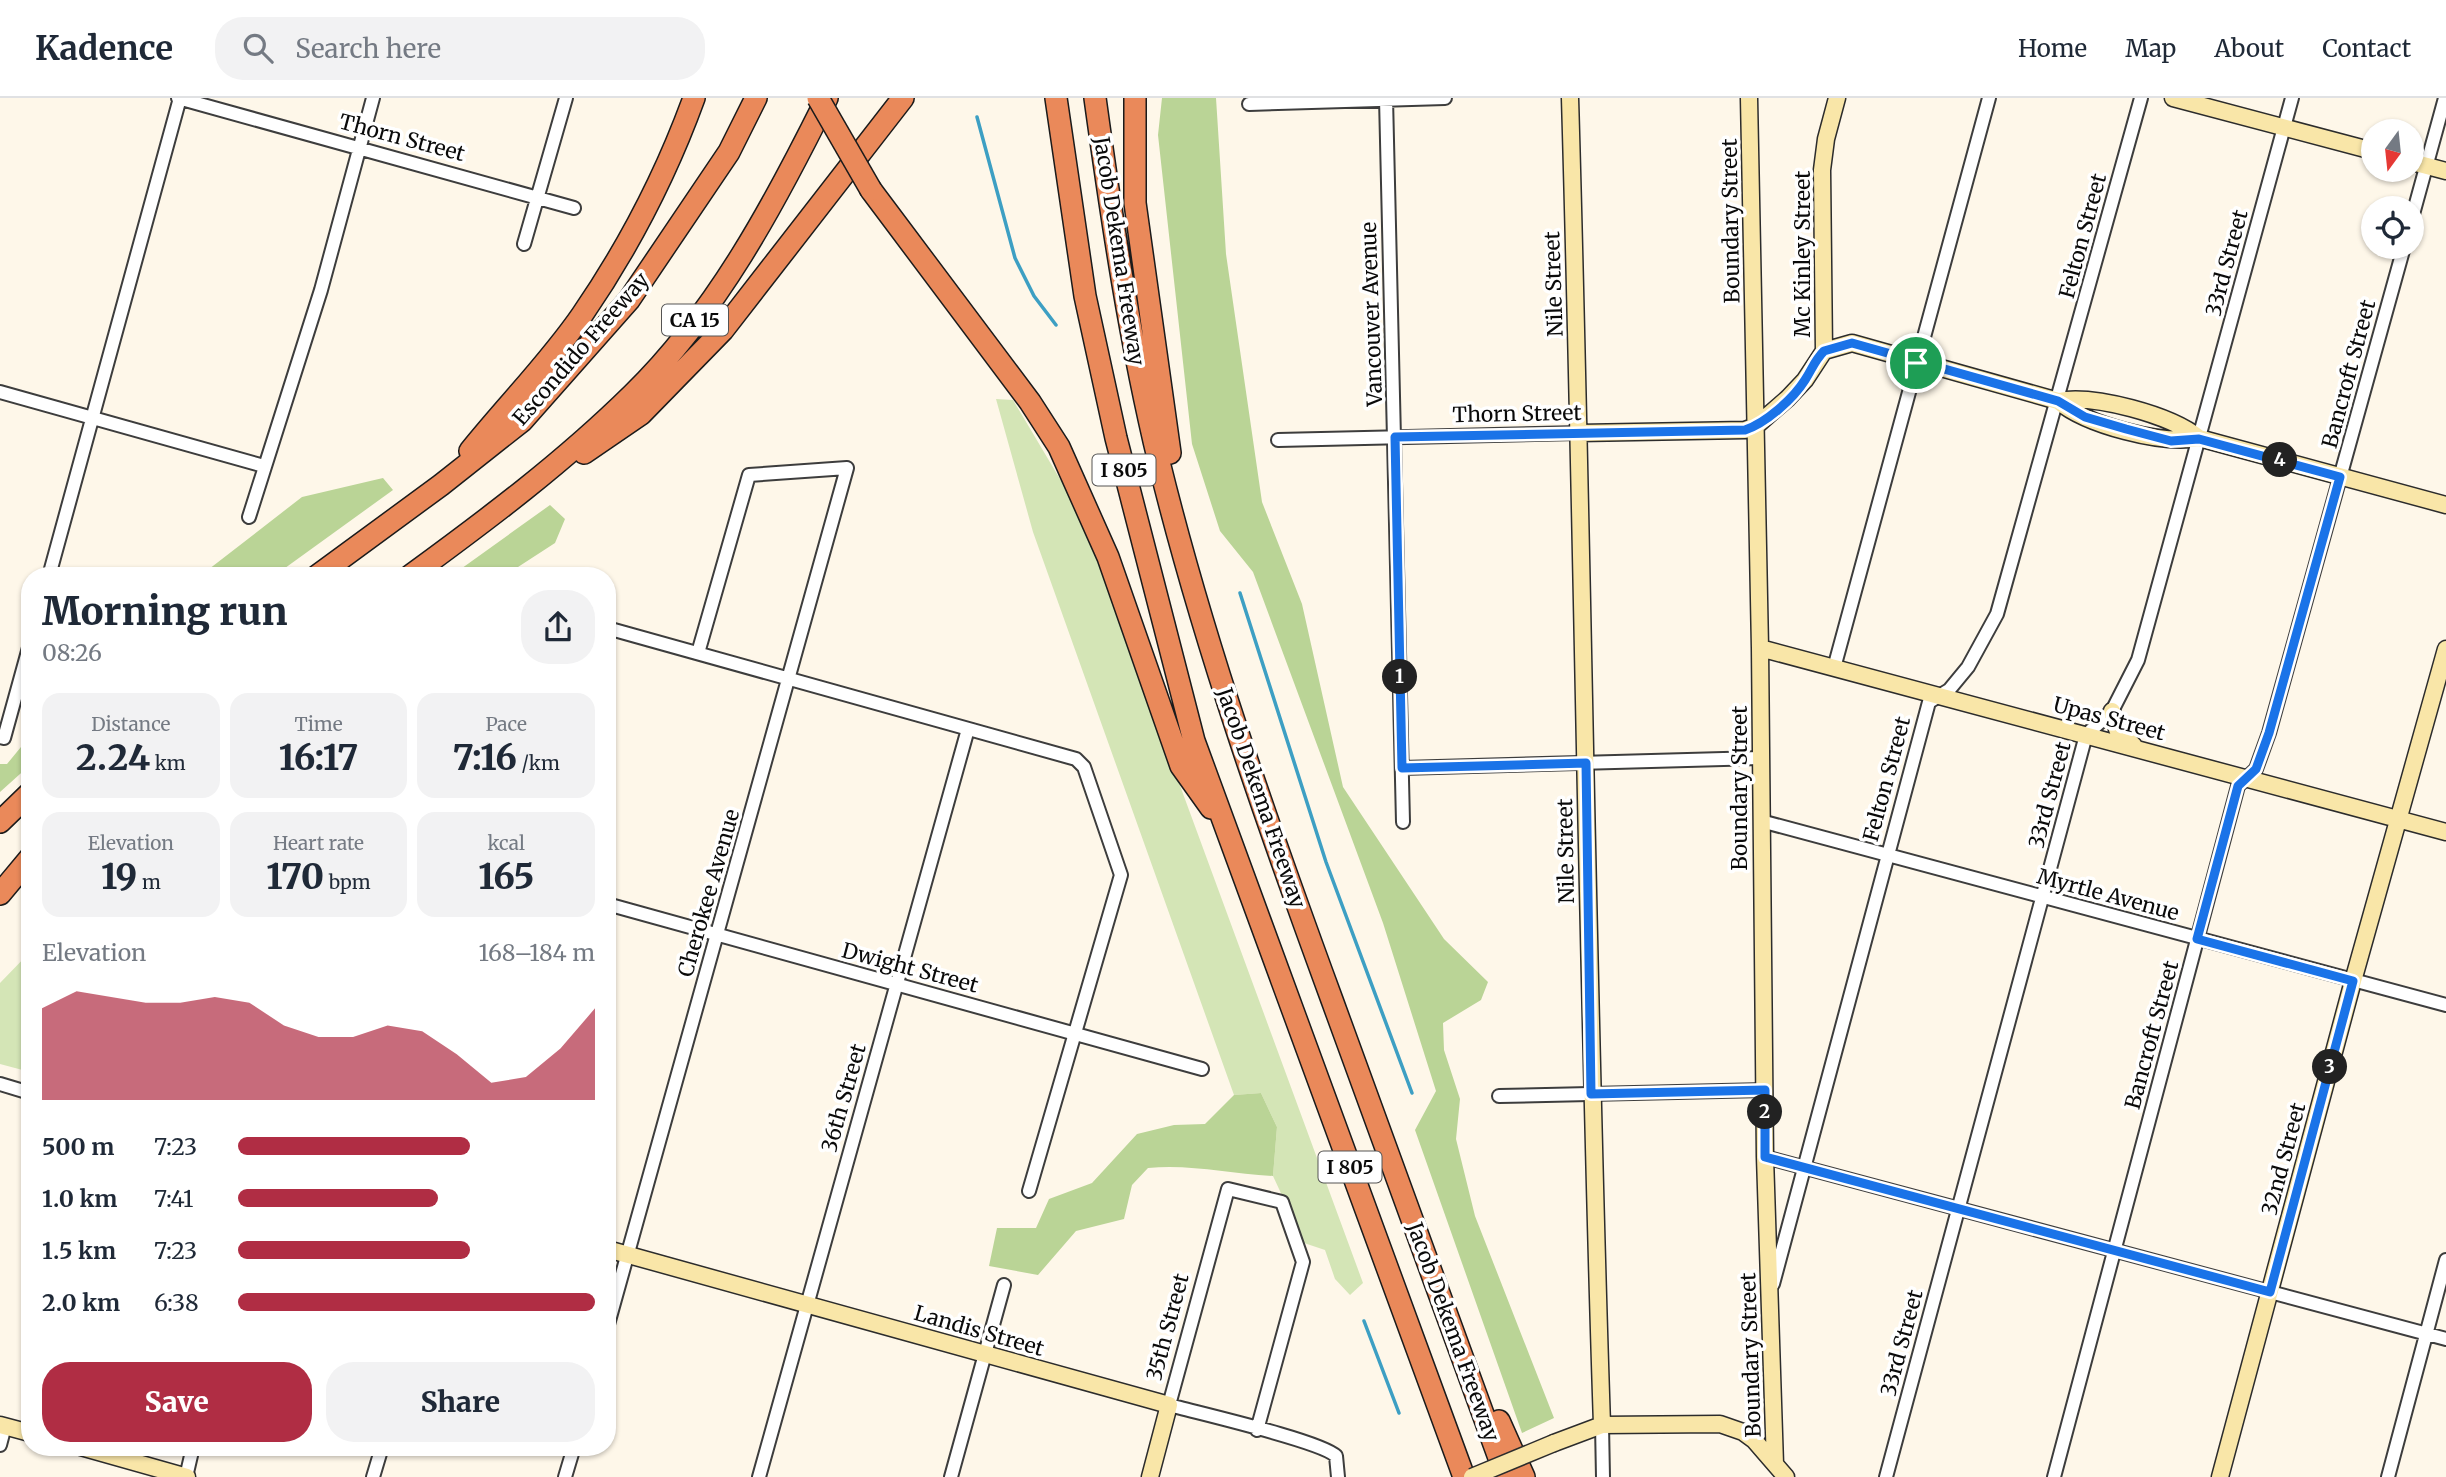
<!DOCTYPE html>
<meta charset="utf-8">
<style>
body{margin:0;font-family:Merriweather,serif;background:#f2f2f3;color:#1f2937;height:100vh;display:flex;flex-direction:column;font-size:26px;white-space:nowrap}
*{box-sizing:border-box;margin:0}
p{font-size:23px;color:#747a83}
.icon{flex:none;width:38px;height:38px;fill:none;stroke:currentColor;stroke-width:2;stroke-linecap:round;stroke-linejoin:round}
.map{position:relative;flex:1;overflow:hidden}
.details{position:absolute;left:21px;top:469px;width:595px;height:889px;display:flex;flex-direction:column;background:#fff;border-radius:28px;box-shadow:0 2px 5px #0004}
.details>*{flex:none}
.needle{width:46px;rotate:195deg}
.controls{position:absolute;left:2361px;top:21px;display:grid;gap:14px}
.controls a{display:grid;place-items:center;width:63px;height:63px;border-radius:50%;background:#fff;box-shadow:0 2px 5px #0004;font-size:35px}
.pin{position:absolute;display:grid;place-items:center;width:60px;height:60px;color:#fff;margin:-30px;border:4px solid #fff;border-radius:50%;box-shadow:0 2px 7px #0007}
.km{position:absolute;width:35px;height:35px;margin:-18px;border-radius:50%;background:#222;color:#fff;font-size:19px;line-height:35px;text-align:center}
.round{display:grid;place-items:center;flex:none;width:74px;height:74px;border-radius:28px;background:#f2f2f3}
.summary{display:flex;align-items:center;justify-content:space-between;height:119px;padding:0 21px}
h1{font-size:38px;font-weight:800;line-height:52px}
.stats{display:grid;grid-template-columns:repeat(3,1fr);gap:10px;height:119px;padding:7px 21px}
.stats div{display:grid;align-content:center;border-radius:18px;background:#f2f2f3;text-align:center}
.stats b{font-size:35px;font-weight:800}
.stats small{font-size:19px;font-weight:400}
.stats p{font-size:19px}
.chart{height:196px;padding:14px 21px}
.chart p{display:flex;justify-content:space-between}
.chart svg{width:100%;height:126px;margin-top:7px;fill:#b02d44;opacity:.7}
.button{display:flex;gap:14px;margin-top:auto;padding:14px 21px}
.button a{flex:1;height:80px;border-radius:28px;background:#b02d44;color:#fff;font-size:28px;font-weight:800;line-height:80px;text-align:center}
.button a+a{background:#f2f2f3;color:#1f2937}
ul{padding:0 21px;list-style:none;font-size:23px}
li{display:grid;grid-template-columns:112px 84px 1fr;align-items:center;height:52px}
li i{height:18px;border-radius:9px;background:#b02d44}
header{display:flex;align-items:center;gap:42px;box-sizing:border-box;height:98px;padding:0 35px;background:#fff;border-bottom:2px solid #e0e1e3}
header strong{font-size:33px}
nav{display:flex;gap:38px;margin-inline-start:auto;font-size:24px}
.search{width:490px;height:63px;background:#f2f2f3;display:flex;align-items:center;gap:18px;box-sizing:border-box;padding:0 24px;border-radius:28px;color:#747a83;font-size:26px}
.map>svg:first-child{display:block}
</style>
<header>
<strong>Kadence</strong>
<div class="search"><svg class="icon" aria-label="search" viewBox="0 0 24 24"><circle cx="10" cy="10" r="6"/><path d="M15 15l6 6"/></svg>Search here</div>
<nav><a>Home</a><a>Map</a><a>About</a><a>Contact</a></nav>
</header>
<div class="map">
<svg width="2446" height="1379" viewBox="0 0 2446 1379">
<rect width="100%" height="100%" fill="#fef7e9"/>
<path fill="#d4e5b6" d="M996,301L1013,302L1079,413L1363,1185L1350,1197L1335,1181L1325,1152L1304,1145L1273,1078L1277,1029L1261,995L1234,997L1033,434Z
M30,854V974L0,966V885Z"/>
<path fill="#bad496" d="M1162,0H1216L1226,156L1262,404L1302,506L1343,689L1444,841L1488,884L1481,902L1443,925L1444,952L1460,1001L1456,1041L1475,1118L1554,1320L1522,1335L1415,1032L1436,993L1383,825L1253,474L1220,433L1192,346L1158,37Z
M383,380L393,392L274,478H200L302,399Z
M550,407L565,421L555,445L518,469L517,478H451Z
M30,638V667L0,694V666H7Z
M1261,995L1277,1029L1273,1078C1229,1076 1192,1066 1148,1070L1132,1087L1124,1121L1076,1133L1038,1177L989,1168L997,1130H1036L1049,1101L1092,1085L1137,1036L1174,1027L1205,1026L1234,997Z"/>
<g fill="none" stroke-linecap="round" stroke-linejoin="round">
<path stroke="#3d9fc3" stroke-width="3.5" d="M977,19L1015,160L1034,198L1056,227
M1240,495L1326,764L1412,995
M1364,1223L1399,1315"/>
<g stroke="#3d3d3d" stroke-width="16">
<path id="street" d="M178,0L574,110
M1386,0L1403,724
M1249,6L1445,0
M2412,120L2445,0
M524,146L566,0
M0,294L264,368
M1278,342L1580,335
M249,419L321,192L373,0
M49,478L180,0
M607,530L1076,661L1084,669L1121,777L1029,1093
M1834,570L1989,0
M0,639L4,640L30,546
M1402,670L1760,660
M1761,723L2446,907
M607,806L1202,971
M0,986L30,995
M1499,998L1765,992
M1765,1059L2446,1241
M1773,1186L1929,604L1949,592L1968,569L1997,516L2141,0
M607,1230L847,370L749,377L698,555
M1602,1327L1603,1379
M1257,1332L1303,1164L1282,1104L1228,1091L1169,1307C1198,1315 1321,1343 1336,1358L1338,1379
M0,1347L5,1328
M186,1379L193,1349
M373,1379L382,1349
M565,1379L574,1349
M759,1379L968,631
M951,1379L1004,1187
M1886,1379L2086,637L2112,613L2138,562L2292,0
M2054,1379L2238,688L2256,671L2269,635L2404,149
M2388,1379L2446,1162"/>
</g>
<g stroke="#2c2c2c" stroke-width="19">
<path id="secondary" d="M1570,0C1583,442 1587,885 1602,1327
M1749,0L1760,550L1765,1059L1775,1366
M2173,0L2373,53
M2412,64L2446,73
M1824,253L1852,245L2058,303C2094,296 2171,317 2199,340
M2058,303C2086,327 2162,347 2199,340L2446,407
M1580,335L1745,332L1756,328L1788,300L1805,282L1824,253L1822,72L1826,41L1837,0
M1760,550L2446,734
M2112,613L2117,631L2134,648
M607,1151L1169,1307L1150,1379
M0,1327L30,1335
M1554,1345L1602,1327L1720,1326L1743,1334L1754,1342L1786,1379
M81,1349L187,1379
M2220,1379L2353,883L2446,551"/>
</g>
<g stroke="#1b1b1b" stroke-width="24">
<path id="highway" d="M1056,0L1085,198L1116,340L1194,643L1464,1379
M1095,0C1112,123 1130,244 1159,364C1204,547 1267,725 1332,902C1390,1061 1448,1220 1506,1379
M1135,0V105L1170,355
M871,92L1030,304L1059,349L1108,459L1181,668L1211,710
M470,353C506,308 549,265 582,217C628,150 666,77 694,0
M584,355L641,316L723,232L903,0
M317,478L441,387L522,323L629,202L729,54L756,0
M410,478C488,421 564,364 633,296C717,214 775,105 827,0
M0,724L30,695
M0,796L30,760
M1499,1323L1524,1379"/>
</g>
<use href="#street" stroke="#fff" stroke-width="12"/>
<use href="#secondary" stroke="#f9e6a8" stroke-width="16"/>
<use href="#highway" stroke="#ea895a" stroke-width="21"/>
<g stroke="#2c2c2c" stroke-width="19" stroke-linecap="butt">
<path id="secondary-bridge" d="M1472,1379L1554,1345"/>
</g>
<g stroke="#1b1b1b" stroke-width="24" stroke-linecap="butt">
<path id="highway-bridge" d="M818,0L871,92"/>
</g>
<use href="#secondary-bridge" stroke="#f9e6a8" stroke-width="16"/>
<use href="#highway-bridge" stroke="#ea895a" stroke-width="21"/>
</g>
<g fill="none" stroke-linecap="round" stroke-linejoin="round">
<g stroke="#fff" stroke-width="14">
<path id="route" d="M1852,245L2058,303L2085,319L2126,331L2171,343L2199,341L2340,379L2269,635L2256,671L2238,688L2197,841L2353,883L2270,1194L1765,1059V992L1591,996L1586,665L1402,670L1395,339L1745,332C1766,325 1793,301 1805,282C1812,271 1815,262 1824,253Z"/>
</g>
<use href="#route" stroke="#1a73e8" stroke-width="9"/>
</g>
<g text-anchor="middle" stroke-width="7" stroke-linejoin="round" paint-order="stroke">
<g fill="#fff" stroke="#545454" stroke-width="2">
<rect x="662" y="206.5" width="66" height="31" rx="5"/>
<rect x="1092.5" y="356.5" width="63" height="31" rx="5"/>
<rect x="1318.5" y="1053.5" width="63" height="31" rx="5"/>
</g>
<g font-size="19" font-weight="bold" fill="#0a0a0a">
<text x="695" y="229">CA 15</text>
<text x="1124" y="379">I 805</text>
<text x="1350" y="1076">I 805</text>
</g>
<g font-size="21" fill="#0a0a0a" stroke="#fff">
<text transform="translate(402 40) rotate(15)" y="7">Thorn Street</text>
<text transform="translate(1731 123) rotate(-91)" y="7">Boundary Street</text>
<text transform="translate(2083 138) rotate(-75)" y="7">Felton Street</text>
<text transform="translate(1119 153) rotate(81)" y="7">Jacob Dekema Freeway</text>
<text transform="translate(1803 156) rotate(-90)" y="7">Mc Kinley Street</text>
<text transform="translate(2227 165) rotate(-75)" y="7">33rd Street</text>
<text transform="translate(1554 186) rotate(-92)" y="7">Nile Street</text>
<text transform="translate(1372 216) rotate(-92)" y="7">Vancouver Avenue</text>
<text transform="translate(581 251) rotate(-49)" y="7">Escondido Freeway</text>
<text transform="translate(2349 276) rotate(-75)" y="7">Bancroft Street</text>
<text transform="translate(1517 316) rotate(-1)" y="7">Thorn Street</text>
<text transform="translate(2109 621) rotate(15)" y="7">Upas Street</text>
<text transform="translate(1887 681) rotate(-75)" y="7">Felton Street</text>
<text transform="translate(1740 690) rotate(-90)" y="7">Boundary Street</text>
<text transform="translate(2050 697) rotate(-75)" y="7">33rd Street</text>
<text transform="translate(1261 700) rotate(71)" y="7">Jacob Dekema Freeway</text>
<text transform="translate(1566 753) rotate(-91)" y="7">Nile Street</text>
<text transform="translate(709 795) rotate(-74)" y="7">Cherokee Avenue</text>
<text transform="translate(2108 797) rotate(15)" y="7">Myrtle Avenue</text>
<text transform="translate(910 870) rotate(15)" y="7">Dwight Street</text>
<text transform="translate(2152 937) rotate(-75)" y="7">Bancroft Street</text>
<text transform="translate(844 1000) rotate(-74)" y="7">36th Street</text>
<text transform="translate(2284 1061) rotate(-75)" y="7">32nd Street</text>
<text transform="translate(1168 1229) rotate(-75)" y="7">35th Street</text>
<text transform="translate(979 1233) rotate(16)" y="7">Landis Street</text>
<text transform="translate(1453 1234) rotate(70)" y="7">Jacob Dekema Freeway</text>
<text transform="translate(1902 1245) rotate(-75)" y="7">33rd Street</text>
<text transform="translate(1751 1257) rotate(-92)" y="7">Boundary Street</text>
</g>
</g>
</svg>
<div class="controls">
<a><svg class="needle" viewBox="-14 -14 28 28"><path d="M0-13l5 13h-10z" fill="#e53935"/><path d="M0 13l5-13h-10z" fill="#747a83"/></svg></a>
<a><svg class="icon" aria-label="locate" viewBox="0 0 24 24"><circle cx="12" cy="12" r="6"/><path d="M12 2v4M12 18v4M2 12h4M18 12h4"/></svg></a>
</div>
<div class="pin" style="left:1916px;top:265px;background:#1e9e55"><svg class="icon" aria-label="arrive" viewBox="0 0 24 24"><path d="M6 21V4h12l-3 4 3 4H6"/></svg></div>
<b class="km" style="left:1400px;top:579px">1</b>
<b class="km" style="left:1765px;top:1014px">2</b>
<b class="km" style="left:2330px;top:969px">3</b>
<b class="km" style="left:2280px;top:362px">4</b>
<section class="details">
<div class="summary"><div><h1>Morning run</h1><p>08:26</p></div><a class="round"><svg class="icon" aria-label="share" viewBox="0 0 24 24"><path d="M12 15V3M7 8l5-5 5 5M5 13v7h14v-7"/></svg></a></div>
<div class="stats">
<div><p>Distance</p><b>2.24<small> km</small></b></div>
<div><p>Time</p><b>16:17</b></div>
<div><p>Pace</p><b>7:16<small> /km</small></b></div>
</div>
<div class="stats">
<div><p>Elevation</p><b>19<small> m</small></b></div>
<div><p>Heart rate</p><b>170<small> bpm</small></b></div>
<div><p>kcal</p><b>165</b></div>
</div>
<div class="chart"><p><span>Elevation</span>168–184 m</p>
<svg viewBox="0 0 160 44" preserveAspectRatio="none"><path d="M0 44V12L10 6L20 8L30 10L40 10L50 8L60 10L70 18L80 22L90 22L100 18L110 20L120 28L130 38L140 36L150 26L160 12V44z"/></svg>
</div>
<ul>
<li><b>500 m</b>7:23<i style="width:65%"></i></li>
<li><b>1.0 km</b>7:41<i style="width:56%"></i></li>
<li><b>1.5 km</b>7:23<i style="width:65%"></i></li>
<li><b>2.0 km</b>6:38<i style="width:100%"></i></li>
</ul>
<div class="button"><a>Save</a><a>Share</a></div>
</section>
</div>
